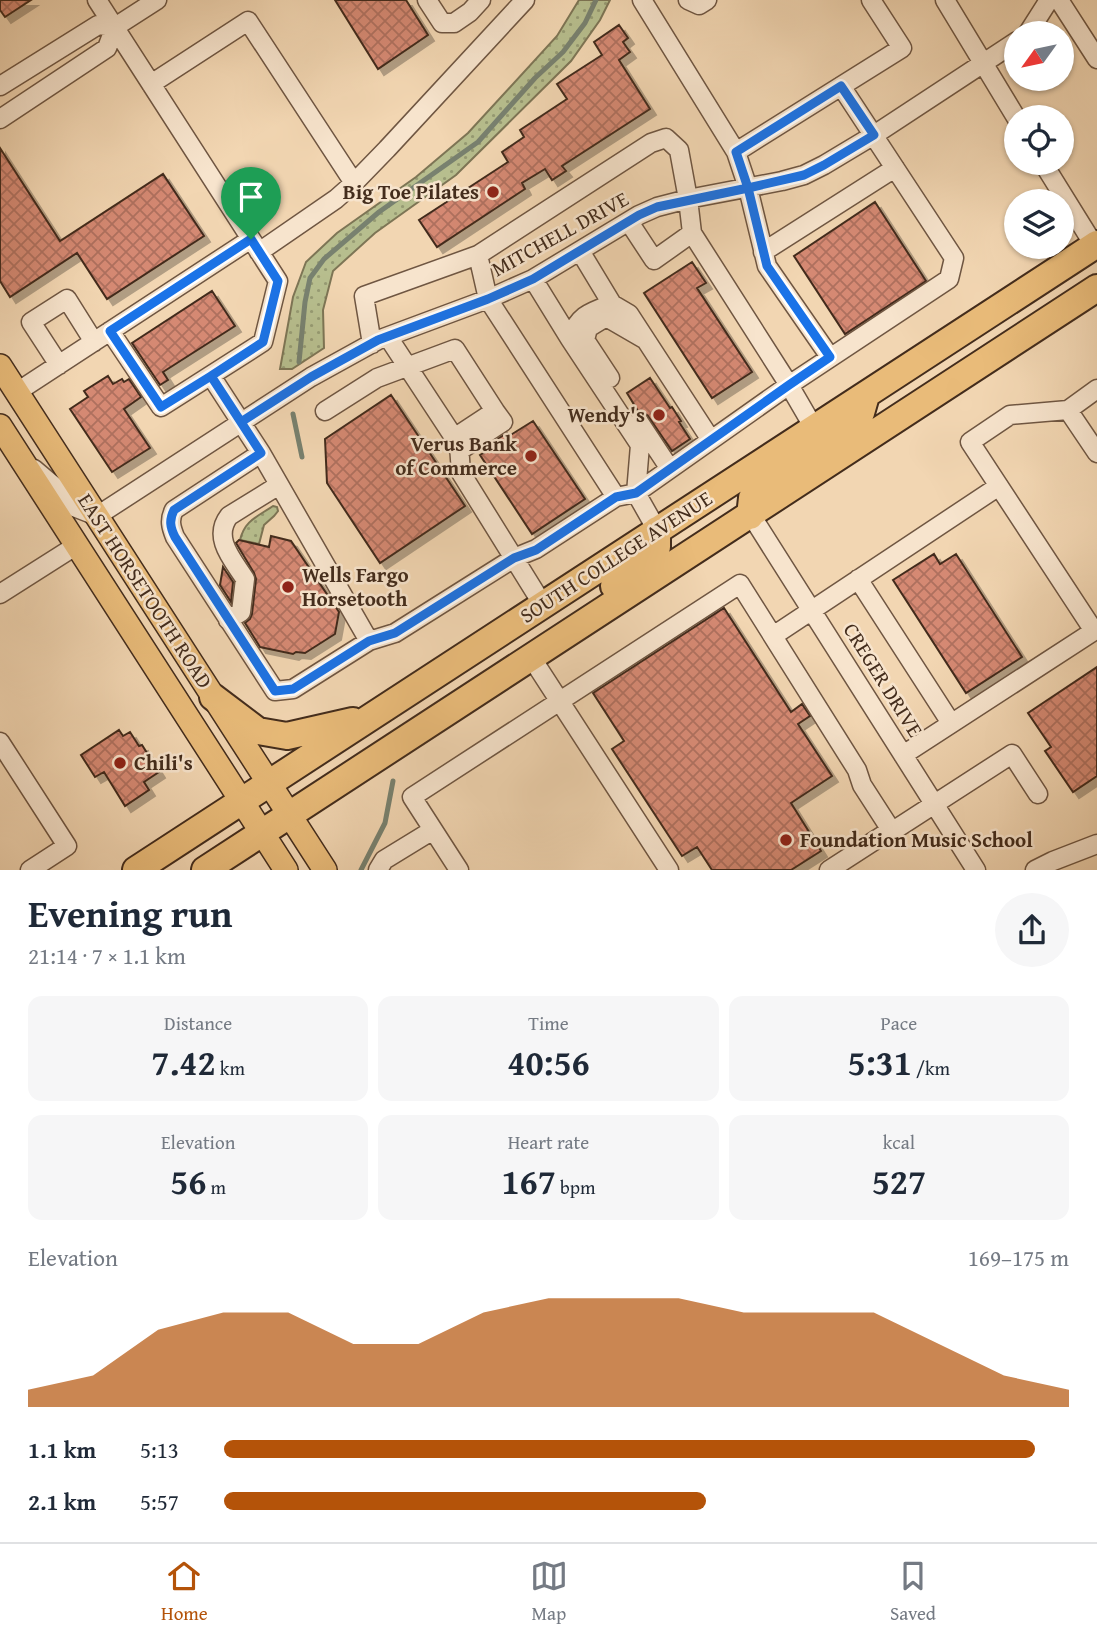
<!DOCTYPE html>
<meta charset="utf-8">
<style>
body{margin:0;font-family:"Gentium Book Plus",serif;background:#f6f6f7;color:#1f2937;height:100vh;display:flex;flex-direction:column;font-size:26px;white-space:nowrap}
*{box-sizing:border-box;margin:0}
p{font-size:23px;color:#747a83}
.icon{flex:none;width:38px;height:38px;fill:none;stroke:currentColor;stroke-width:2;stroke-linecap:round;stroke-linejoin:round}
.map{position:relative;height:870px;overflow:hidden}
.drawer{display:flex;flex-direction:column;background:#fff;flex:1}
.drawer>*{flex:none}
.needle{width:46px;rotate:237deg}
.buttons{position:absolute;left:1004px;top:21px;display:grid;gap:14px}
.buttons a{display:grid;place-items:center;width:70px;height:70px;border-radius:50%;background:#fff;box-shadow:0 2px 5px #0004;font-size:35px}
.pin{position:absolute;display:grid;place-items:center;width:60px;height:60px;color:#fff;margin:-72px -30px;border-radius:50% 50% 50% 0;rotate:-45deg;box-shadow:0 0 7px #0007}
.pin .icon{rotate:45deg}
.round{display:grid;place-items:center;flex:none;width:74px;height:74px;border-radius:37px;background:#f6f6f7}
.overview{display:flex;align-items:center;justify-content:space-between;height:119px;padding:0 28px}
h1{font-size:38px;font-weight:700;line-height:52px}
.stats{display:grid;grid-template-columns:repeat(3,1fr);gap:10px;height:119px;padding:7px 28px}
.stats div{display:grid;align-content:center;border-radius:14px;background:#f6f6f7;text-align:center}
.stats b{font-size:35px;font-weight:700}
.stats small{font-size:19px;font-weight:400}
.stats p{font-size:19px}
.chart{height:196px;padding:14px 28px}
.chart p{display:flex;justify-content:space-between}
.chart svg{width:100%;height:126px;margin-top:7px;fill:#b45309;opacity:.7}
ul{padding:0 28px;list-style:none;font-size:23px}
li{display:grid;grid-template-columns:112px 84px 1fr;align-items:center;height:52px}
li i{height:18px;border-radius:9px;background:#b45309}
.menu{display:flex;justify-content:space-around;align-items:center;height:98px;border-top:2px solid #e0e1e3;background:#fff;font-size:19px;color:#747a83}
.menu a{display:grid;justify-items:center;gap:4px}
.menu .current{color:#b45309}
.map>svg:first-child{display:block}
</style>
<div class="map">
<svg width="1097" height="870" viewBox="0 0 1097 870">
<defs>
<pattern id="grass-dots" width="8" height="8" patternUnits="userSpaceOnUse" patternTransform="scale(1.75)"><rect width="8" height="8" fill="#b7be8e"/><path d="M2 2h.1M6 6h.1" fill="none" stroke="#969b73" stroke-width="1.8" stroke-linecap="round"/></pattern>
<pattern id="building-cross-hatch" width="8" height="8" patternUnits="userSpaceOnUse" patternTransform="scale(1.75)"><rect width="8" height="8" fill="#d58973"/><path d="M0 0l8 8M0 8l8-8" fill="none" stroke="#ae705e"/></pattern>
<filter id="shadow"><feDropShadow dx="6" dy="6" stdDeviation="0" flood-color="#0004"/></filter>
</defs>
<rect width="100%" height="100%" fill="#f2d6b2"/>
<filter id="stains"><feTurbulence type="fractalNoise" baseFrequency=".00286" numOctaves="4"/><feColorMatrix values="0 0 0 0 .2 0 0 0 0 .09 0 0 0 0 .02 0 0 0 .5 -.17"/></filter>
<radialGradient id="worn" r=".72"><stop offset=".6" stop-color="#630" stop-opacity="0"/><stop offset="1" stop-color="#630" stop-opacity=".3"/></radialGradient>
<path fill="url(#grass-dots)" stroke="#7d7555" stroke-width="2" d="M579,0H610L600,20L571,61L456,175L375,233L333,271L323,310L324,348L292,369H280L293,297L306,262L337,233L416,177L468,133L557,36Z
M273,506L277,507L278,511L274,516L264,525L259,544L240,540C245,520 257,517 273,506Z"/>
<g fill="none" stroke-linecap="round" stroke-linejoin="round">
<path stroke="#78816f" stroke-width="5" d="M299,362L305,302L310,278L324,259L379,212L478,142L535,78L563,52L585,23L596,0
M293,414L302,457
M361,870L385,823L393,781"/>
</g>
<path fill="url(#building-cross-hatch)" stroke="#432c1c" stroke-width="2" filter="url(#shadow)" d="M0,0H31L5,17L0,10Z
M335,0H406L428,35L378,69Z
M619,25L628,38L623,42L630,52L619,60L650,109L562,166L566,171L552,180L545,169L522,183L525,189L437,247L419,220L508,162L502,152L524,137L520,130L567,99L557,84L602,55L594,42Z
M0,148L60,241L163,174L204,236L107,299L77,253L10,297L0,281Z
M875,202L926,281L845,334L794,256Z
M692,262L706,283L697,288L752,372L712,398L644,293Z
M212,291L235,326L163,372L168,380L160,385L132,343Z
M108,376L113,384L122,379L124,382L129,379L141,397L124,409L150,448L112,472L70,409L88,397L84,391Z
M650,378L670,408L672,407L681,421L679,422L690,439L672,451L648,416L643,412L638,411L627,393Z
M391,395L465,506L380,563L327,483L325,439Z
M533,421L585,499L532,534L480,455L493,447L491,443L507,433L509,436Z
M271,536L291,541L339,612L335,634L305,653L296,652L293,654L260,647L245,623L250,619L252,614L256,579L254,573L236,543L239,540L269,547Z
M934,554L940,564L956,554L1022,657L966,693L893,580Z
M223,567L233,582L231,602L220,585Z
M724,608L791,712L802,704L810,716L798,724L832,776L791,803L821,851L791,870H712L697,847L682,856L612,749L624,741L593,693Z
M1097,667V776L1073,792L1045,751L1051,747L1028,713Z
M119,730L123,736L130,732L139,746L142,745L159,772L144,782L149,790L125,806L104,772L95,777L81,755Z"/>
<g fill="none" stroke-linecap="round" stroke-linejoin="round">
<g stroke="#6f5642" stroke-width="21">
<path id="minor" d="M97,0L278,281L263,342L161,407L110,331
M427,0L442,23H454L470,12L481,0
M642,0L736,152L902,48L871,0
M688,0L699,5L707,0
M945,0L1017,119
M1059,0L1097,59
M1028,33L1049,0
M151,84L248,21L354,183
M0,86L98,25L115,27
M0,119L107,48L115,27L157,0
M736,152L748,188L767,266L830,357
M1043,163L1097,250
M629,222L654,260L692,233
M580,251L612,304
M259,252L336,199L354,183L387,149L525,0
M763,252L895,168
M478,255L488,299L616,497
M533,279L570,339
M388,337L459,445L461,473L543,605
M372,344L364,296L478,255L651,143L666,138L679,150L688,199L692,233L789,385L949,279L954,258L841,86
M59,365L31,322L67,299L94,342
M211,376L261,453L369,641
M610,378L585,340L588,328L606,317L644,339
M17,392L251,239
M1068,410L1097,453
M325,411L377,378L455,349L495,411L454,438
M639,422L670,469
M459,451L503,422L495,411
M261,453L174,510C169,520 171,527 175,537L275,691L293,689L369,641L395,633L514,558L536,549L616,497L636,493L640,445L570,339C578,315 590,312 612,304L629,314L711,440
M34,469L60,491L69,505L97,516L311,377L378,340L488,299L533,279L639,215L657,207L688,199L782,181L804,175L824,165L874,135L1017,41
M751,515L976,870
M657,530L636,493L789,385L814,428
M858,579L951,723
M0,594L77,545
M228,620L241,612L245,579C233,560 212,538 229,516L279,485
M773,636L999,486
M531,657L669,870
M0,742L67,846L30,870
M903,755L1094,631L970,442L1010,415L1068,410L1097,389
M378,870L384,860L433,830
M459,870L412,797L740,584L857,770L862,785L891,830
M829,870L891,830L899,827L1012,754L1038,794
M1035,870L1053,861L1097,844"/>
</g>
<g stroke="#432c1c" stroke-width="26">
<path id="major" d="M0,366L325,870
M0,426L286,870"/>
</g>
<g stroke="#432c1c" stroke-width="30">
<path id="highway" d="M750,516L752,498L760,486L846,430L861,413L865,399
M614,586L654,553L657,547V530
M213,697L258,731L287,736L353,721
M136,870L1097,244
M205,870L1097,288"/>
</g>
<use href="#minor" stroke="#f7e4cd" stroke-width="18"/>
<use href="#major" stroke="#e9bb79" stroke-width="23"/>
<use href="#highway" stroke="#e9bb79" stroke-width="26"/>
</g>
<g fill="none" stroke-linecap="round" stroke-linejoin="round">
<g stroke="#fff" stroke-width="14">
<path id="route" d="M251,239L278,281L263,342L211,376L261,453L174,510C169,520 170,527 175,537L275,691L293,689L369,641L395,633L514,558L536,550L616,497L636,493L789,385L830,357L767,266L748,188L804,175L824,165L874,135L841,86L736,152L748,188L657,207L639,215L533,279L488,299L378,340L311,377L241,422L211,376L161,407L110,331L251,239"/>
</g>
<use href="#route" stroke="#1a73e8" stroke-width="9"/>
</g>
<g fill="#8f2418" stroke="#f7e4cd" stroke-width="2.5">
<circle cx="493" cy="192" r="7"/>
<circle cx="659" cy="415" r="7"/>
<circle cx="531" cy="456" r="7"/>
<circle cx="288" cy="587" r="7"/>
<circle cx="120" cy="763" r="7"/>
<circle cx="786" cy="840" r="7"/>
</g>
<g text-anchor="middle" stroke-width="5" stroke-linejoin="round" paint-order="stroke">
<g font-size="21" font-weight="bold" fill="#432c1c" stroke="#f7e4cd" text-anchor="end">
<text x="479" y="199">Big Toe Pilates</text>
<text x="645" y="422">Wendy's</text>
<text x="517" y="451">Verus Bank<tspan x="517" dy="24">of Commerce</tspan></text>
<text x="302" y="582" text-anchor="start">Wells Fargo<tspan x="302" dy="24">Horsetooth</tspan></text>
<text x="134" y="770" text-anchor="start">Chili's</text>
<text x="800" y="847" text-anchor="start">Foundation Music School</text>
</g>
<g font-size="21" fill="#432c1c" stroke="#f7e4cd">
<text transform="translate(560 234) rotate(-29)" y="7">MITCHELL DRIVE</text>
<text transform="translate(616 557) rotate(-33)" y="7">SOUTH COLLEGE AVENUE</text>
<text transform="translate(145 591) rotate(57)" y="7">EAST HORSETOOTH ROAD</text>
<text transform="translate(883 680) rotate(58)" y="7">CREGER DRIVE</text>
</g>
</g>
<rect width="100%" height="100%" filter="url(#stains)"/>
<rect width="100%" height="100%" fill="url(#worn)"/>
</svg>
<div class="buttons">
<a><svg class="needle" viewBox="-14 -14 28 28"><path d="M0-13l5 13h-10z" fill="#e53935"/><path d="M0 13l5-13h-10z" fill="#747a83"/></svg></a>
<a><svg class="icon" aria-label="locate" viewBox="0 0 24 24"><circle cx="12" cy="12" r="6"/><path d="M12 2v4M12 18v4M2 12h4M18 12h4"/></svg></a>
<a><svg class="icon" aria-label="layers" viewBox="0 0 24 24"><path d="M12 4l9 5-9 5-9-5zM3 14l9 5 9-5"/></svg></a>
</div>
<div class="pin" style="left:251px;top:239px;background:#1e9e55"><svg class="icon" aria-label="arrive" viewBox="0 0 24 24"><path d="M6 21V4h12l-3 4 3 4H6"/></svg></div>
</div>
<section class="drawer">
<div class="overview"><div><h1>Evening run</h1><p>21:14 · 7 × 1.1 km</p></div><a class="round"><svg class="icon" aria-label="share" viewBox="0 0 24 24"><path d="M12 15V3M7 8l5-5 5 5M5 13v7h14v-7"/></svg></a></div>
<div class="stats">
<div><p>Distance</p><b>7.42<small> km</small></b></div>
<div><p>Time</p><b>40:56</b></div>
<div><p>Pace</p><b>5:31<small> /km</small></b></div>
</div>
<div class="stats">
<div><p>Elevation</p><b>56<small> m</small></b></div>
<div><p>Heart rate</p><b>167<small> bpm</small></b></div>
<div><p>kcal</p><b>527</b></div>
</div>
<div class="chart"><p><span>Elevation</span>169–175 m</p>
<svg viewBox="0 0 160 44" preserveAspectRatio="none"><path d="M0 44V38L10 33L20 17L30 11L40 11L50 22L60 22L70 11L80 6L90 6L100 6L110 11L120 11L130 11L140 22L150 33L160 38V44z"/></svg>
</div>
<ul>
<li><b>1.1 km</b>5:13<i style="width:96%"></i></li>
<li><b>2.1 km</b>5:57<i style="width:57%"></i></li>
</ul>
</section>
<nav class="menu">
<a class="current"><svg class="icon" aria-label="home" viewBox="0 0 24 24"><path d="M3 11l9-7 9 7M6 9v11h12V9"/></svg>Home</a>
<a><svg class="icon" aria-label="map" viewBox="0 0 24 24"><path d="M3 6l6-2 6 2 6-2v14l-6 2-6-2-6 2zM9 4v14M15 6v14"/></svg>Map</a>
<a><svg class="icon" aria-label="saved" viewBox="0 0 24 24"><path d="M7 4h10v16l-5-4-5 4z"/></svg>Saved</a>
</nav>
